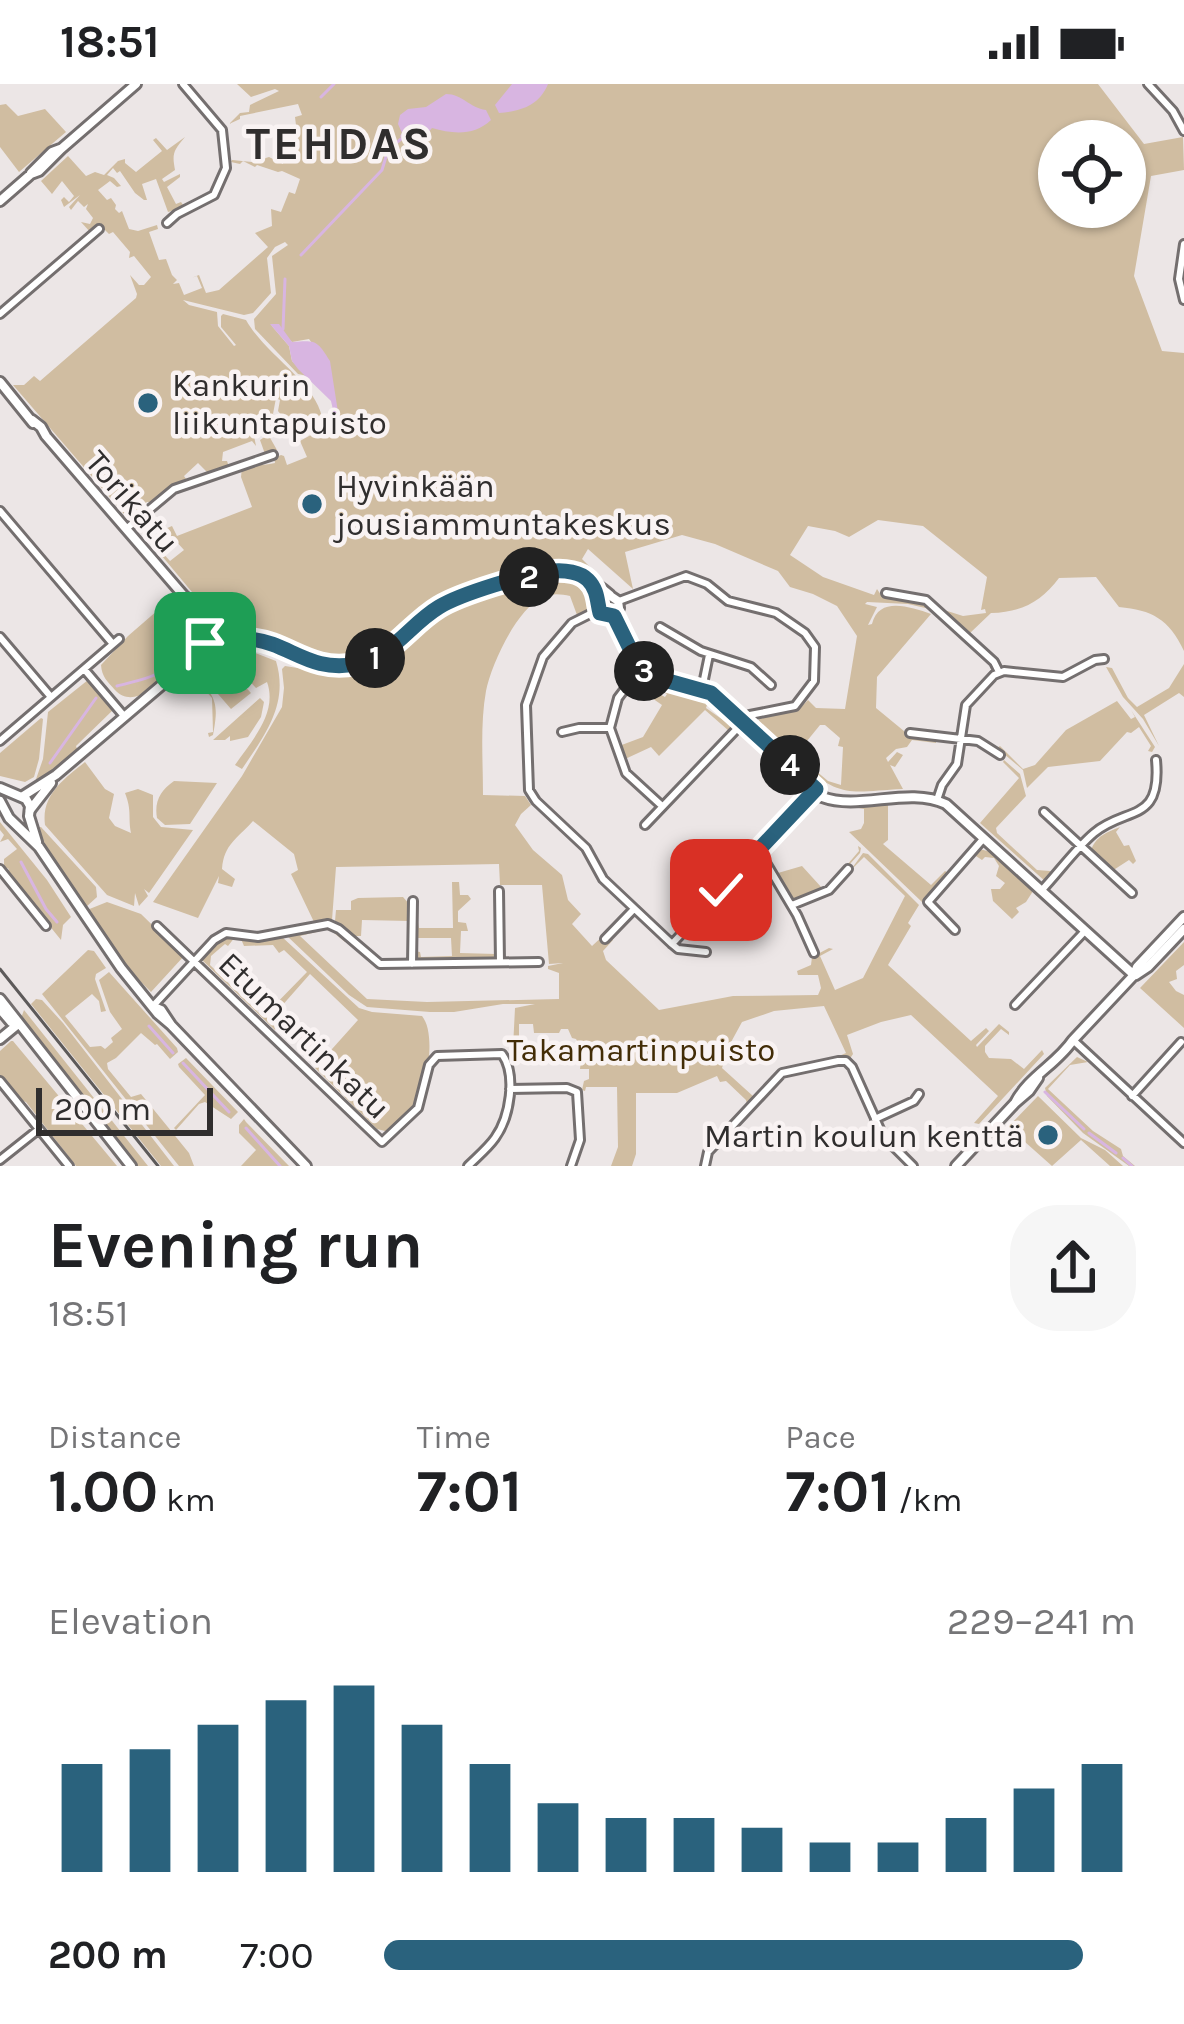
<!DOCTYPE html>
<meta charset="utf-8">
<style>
body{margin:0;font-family:Karla,sans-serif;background:#f6f6f6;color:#202124;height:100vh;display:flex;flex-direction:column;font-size:45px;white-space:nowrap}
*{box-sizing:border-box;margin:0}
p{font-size:39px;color:#757577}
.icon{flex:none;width:66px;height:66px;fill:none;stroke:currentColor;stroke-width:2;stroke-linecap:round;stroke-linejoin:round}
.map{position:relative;height:1082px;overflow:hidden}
.sheet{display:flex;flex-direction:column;background:#fff;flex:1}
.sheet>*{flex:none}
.fabs{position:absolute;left:1038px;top:36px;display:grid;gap:24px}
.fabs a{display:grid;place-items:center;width:108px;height:108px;border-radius:50%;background:#fff;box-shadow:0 3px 9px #0004;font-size:60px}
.scale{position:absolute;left:36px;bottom:30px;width:177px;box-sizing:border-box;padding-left:12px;border:6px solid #302e2e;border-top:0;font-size:33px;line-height:42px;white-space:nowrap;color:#302e2e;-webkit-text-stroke:9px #f9f3f3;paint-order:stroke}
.pin{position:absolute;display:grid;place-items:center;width:102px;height:102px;color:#fff;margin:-51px;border-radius:24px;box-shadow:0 6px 18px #0006}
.km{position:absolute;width:60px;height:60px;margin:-30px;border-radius:50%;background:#222;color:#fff;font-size:33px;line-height:60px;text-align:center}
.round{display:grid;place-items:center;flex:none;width:126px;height:126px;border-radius:48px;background:#f6f6f6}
.summary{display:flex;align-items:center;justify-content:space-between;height:204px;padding:0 48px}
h1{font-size:66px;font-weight:700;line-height:90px}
.figures{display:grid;grid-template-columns:repeat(3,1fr);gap:18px;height:204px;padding:12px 48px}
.figures div{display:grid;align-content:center}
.figures b{font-size:60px;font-weight:700}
.figures small{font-size:33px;font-weight:400}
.figures p{font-size:33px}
.chart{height:336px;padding:24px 48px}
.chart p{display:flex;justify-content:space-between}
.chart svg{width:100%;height:216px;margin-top:12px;stroke:#2a627d;stroke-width:6}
ul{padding:0 48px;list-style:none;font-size:39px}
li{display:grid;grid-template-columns:192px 144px 1fr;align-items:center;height:90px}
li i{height:30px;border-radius:15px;background:#2a627d}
.status{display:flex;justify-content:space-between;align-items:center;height:84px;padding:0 60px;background:#fff;direction:ltr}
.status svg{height:33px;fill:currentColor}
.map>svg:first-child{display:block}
</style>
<div class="status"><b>18:51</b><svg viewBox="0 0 49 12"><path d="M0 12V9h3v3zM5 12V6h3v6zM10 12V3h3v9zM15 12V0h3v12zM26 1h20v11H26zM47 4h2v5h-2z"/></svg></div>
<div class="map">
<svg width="1184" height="1082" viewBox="0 0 1184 1082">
<rect width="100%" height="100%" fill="#ece6e6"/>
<path fill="#d0bda1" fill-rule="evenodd" d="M237,0H1098L1144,60L1183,53L1184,86L1151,92L1134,192L1162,267L1184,269V567C1169,535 1152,526 1119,523L1096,493L1059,494C1041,518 1022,528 991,529L969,550L941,525L963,532L986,529L985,525L981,526L987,493L923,442L878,436L849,453L835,447L808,442L790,471L823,493L874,511L877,505L881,511L920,518L934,526L908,520L867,518L865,520L877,523L868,541L872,540C879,512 910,523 931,530L877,593L876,624L910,652L936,656V659L912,656L907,663L896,665L886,674L888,678L897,668L903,671L895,683L890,681L903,705C854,707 842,716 803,681L811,671L814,674L809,681L828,697L841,701L843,663L838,662L840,654L825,641H820L794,673L758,639L761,630L799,625L808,616L816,624L845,625L857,552L837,522L813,510L790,503L778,487L715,460L682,451L625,468L633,505L588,465L582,475L603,496L601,500L585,489L580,496L592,505L589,507L578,499L576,501L586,511L587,527L577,531L570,512C561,510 552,509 543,513C517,524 491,581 486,607C480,640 483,677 483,711L525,712L531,721L521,730L515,741L533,766L562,791L568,816L581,830L572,840L592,862L605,850L613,856L603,867L606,876L659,926L733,912L818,911L821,904L818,891H798L797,887L811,881L812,873L829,864L833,865L820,872L835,906L863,894L905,812L864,773L850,787L863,769L868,770L919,821L908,839L911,842L888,881L971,957L986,944L989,947L976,961L977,963L999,940L1009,948V951L1001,945L985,962V968L989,974L1011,975L1024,985L1042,966L1044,970L979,1040L974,1039L998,1012L911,931L881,938L847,951L853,970L849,976L839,972L846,969L824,922L774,927L742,938L730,960L722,984L754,1013L747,1020L746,1016L726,997L720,998L717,992L677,1009H636V1070L632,1082H611L618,1063L617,1003H586L585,1007L582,1006L584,997L589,995V985H580L582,968L569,967V963L580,962L576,955L572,954L568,945H561L559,949H534L533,940H519V954L523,958L518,964H513L515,924L535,920H503L454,928H430L367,923L349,911L286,851C309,846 328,838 347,856L345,858L329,845L300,852L367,915L427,918L559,915V889L548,885V882L563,879L549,880L542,801H500L499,780L336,783L332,836L314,838L291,790L298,786L294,770L253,737C237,755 224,760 222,785L235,795L232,803L218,799L219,792L198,834L153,818L242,692L282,623L284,604L282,585L285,582L323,588L322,577L237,546L227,529L206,522L197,514L136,441L139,438L143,440L141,445L170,477L184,466L165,445L172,442L177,452L252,423L241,393L242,383C254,380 264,382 275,379L274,374L281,371L284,372L287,381L307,373L300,357L318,347L327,335L338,334L330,284L309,255L292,258L271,241L289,262L292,277L308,292L298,290L255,245L254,235L276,210L272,172L288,161L285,158L275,163L267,174L271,209L253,229L244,231L183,216L189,221L217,228L218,242L234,262L236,261L221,243V232L223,230L246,236C265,270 315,298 322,333L316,345L300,354L301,349L298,345L294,347L278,327L280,316L276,314L273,330L283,343L269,352L277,366L265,370L260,356L266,352L264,345L253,347L256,362L252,357L223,368L222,377H227L229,383L209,390L198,379L184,392L188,398L155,418H147L129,432L125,431L13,301H24L34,292L40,297L136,214L137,210L130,191L139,201H144L151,193L134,172L129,174L130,168L113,148L109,150L100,141L91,149L81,138L90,140L93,134L86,125L88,120L84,123L78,117L71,126L69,123L80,111L64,123L61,116L64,113L69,118L74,112L62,97L52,110L41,97L68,72L86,92L95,88L104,91L118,77L125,75V79L136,88L162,67L153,56L156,54L167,66L185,53C173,67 172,70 175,86L162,95L164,98L180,90V93L167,103L176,120L181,118L183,121L193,116L194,120L168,128L156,95L142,100L147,116H144L135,109L120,87L117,89L113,84L107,91L114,94L121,102L117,103L110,97L98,106L107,116L111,114L116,121L115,125L119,129L122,127L129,145L138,147L157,141L158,145L149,148L159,176L166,175L172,191L177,196L173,200L179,199L184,211L202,204L197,192L191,194L199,191L206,209L219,206L268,163L255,149L272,142L271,125L281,128L289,108L295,110L300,95L282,87L278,88L257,81L255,83L243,77L240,80L231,78L232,76L252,78L269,73L283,80L285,59L298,57L295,33L302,31L298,20L240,32V35L229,40L240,29L249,28L250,21L279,7L275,5L251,13ZM1059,57H1125V123H1059Z
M6,20L18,32L45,25L66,48L19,88L0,63V21Z
M173,513C192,534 180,545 190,564C176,584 138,631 115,606C107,597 102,593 101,581L128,552Z
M233,564H242L276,577C289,620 265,651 242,685L235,681C252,656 278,629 267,598L256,604L240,587L247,578L237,571L198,591C216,616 219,619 213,651L209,653L208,649L213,648L212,614L189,588L205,575Z
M224,580L251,609L231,625L205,595Z
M1184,580V613L1179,609L1144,631L1159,662L1143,635L1123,613L1106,583L1112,584L1128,614L1137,623L1169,604Z
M88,596L114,625L76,662L77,665L70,674L34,701L43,675L48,628Z
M647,598L708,611L707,618L711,613L736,639L735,641L715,625L707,621L706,624L733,643L729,647L705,626L659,672L651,663L623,676L619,662L643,653L662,621L639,605L642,601L665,613L667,610L646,600Z
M260,614L264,618L261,633L248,653L230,657V652L225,656H213Z
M1117,617L1131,635L1135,633L1131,626L1155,663L1152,668L1148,667L1151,662L1139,643L1131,649L1127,648L1100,677L1048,683L1027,704L1023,686L997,664L1000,662L1023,685L1035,681L1066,646Z
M41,634L43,635L39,675L34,693L25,698L0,692V669Z
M1004,676L1020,690L1026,712L996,744L997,749L1037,786L1050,787L1052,789L1057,784L1046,798L980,739L1019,694L1003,678Z
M85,678L105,705L114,710L109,734L115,742L131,749C128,733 132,727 125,709L138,705L153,711V733L161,743L193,746L149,809L144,805L148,812L139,822L135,809L134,822L107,811L45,741C41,711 64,695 85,678Z
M174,697L217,699L190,740L165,741L157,734C154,717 161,706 174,697Z
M904,717V719L888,720V756L883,760L931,801L945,787L948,789L922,818L849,748L861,745L864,739V725L848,722V719Z
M0,738L47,796L71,833L63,841L61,856L6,788L9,785L4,783V775L17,765L8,755L0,758L4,751L0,746Z
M41,743L96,803L97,813L86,823L47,769L34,744Z
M1120,743L1116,748L1124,762L1129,761L1136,777L1133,780L1129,776L1112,787L1091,767C1095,752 1108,748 1120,743Z
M858,762L861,764L860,769L829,803L796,816L791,814L767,774L765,767L767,764V771L778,789L802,782L822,804L835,795L859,767Z
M978,765C1000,767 1018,789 1035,804L1026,818L1016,824L1019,828L1012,835L993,817L991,805H1000L1005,799L996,792L999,782L994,774L985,773L982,776L973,770Z
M452,798H459L460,811H468L471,815L458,827V838L466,839L468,847H461L460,869L496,870L495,873L422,877L414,872V867L420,868L421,873L452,872L451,854H415L414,835L417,833L419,844H453Z
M403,813L410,821V837L362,836L361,852H353L335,837L336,826H351V817L358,814Z
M107,818L141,830L184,872L151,908L123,880L87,826Z
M281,852L359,924L372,928L422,932C436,949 428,999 417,1019C410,1030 398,1039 389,1048L377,1045L315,984L358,936L310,890L272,933L278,942L275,946L201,875L221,855L235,853L228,862L225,860L211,872L210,881L263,933L307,888L284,866L279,869L273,861L244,862L241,855Z
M1184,858V881L1176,887L1177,895L1169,898L1176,907L1184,911V944L1140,904Z
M88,866L94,867L106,884L96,890L95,895L106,927L101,928L99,917L92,910L65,932L90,963L101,962L105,965L113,958L111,954L122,945L110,928L99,896L109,888L177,964L178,968L170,975L157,960L155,961L141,949L116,974L107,979L108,985L131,1013L141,1010L189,1069L194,1082H179L42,910Z
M36,915L42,916L63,939L174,1082H161L31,920Z
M24,926L148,1082H136L20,937Z
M11,957H13L117,1082H76L26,1018L22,1017L0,991V967Z
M1077,973L1088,978L1070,981L1048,1005L1093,1047L1121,1065L1123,1072L1135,1082H1129L1083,1049L1047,1012L1045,1004Z
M186,974L238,1028L231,1035L205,1018L199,1020L176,1046L174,1044L205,1011L179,983L178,980Z
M1038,1012L1081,1054L1105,1066L1123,1082H1110L1081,1056L1052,1082L1008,1043Z
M244,1035L246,1038L289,1082H241L256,1066L239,1049V1041Z"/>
<path fill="#d8b5e1" d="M512,0H548C539,22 521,27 499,29L495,21Z
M446,10C462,10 470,24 486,26L491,36C474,52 453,50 432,44L420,58L405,60L400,52L402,49L398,40L400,31L408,25L426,23Z
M270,240H279L292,258C316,256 317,256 330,277L338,328L334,330L331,317L298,285L292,277L289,262Z"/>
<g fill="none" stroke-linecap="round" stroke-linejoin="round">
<path stroke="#d8b5e1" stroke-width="3" d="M321,13L334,0
M301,171L382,86L388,66L401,55
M283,245L285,195
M117,602C138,596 168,593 175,570L181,566
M50,679L96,614
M21,778L46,825L57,838
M149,942L173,969
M183,979L229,1028
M1045,1008L1084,1045
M246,1044L280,1082
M1089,1049L1116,1069
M1123,1074L1132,1082"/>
<g stroke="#746f6f" stroke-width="12">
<path id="minor" d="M1148,0L1173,27L1184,47
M167,139L177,130L214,111L226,84L222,46L183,0
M1184,160L1179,195L1184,216
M0,230L99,145
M0,427L113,560
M126,445L174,405L273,371
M886,509L926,516L994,578L999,588
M619,517L686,492L707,500L728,517L776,529L805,549L815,563L814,597L795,622L750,631L645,741
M598,526L572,539L543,573L526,621L529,706L536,717L586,764L603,795L672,860L678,865L706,868
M660,543L701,567L751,583L771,601
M0,553L51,613
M84,585L124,632
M640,585L618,614L610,644L626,689L662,722
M702,605L709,571
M562,648L579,644H610
M910,649L978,657L1000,671
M0,657L119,555
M937,716L942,701L957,680L966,621L994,591L1004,587L1063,593L1095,576L1104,575
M1044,728L1132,809
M759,767L797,831L814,869
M0,785L46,842
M499,807L500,878
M1041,807C1059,788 1075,765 1094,749C1126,722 1162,740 1156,676
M792,821L829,806L848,785
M157,842L382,1058L418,1024L429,981L437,972L502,970C517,991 510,1033 495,1054C488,1064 477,1073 468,1082
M955,846L928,818L984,754
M605,855L634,825
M672,860L816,705
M412,880L413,817
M1015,921L1085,847
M153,922L214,856L226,849L258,853L328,840L339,845L380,880L539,878
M1073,956L1184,1059
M0,997L69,1082
M510,1005L567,1004L577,1008L580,1056L571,1082
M1132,1012L1181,958
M875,1035L914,1017L919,1010
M0,1076L39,1045
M705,1082L708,1068L782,989L838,977H846L852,983L883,1052L913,1082"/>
</g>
<g stroke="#746f6f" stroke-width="14">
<path id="tertiary" d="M31,89L52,68L60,65
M0,117L31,90L39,87L61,65L136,0
M0,298L33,339
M32,336L41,343L46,352L184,512L214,536
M588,496L598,511L600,529L614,533
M609,511L618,517L619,524L614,533
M614,533C622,549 636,592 654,598C672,604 692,600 711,609L822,713C860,727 908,702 946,720L1134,891
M211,536L202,540L199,547L202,557L212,561
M221,541C237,551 255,555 273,562C304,574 328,588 362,579C394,570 410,541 437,524C458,511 536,486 561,487C580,488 596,499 610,511
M185,578L198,549
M23,712L56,691L197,571L219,559L245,556
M30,726L51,699
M1136,891L1148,883L1184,845
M0,915L131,1082
M0,925L11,938L16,940
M0,955L17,941
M1015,1019C1028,993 1057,980 1073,956L1134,891L1137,883L1184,833
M956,1082L1015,1019L1029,1007L1038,994"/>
</g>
<g stroke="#746f6f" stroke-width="14">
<path id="secondary" d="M0,704L26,715L30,722L29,732
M0,717L9,734L39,763L121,884L158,930L171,941
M29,732L37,758
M154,923L161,926L171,941L306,1082"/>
</g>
<use href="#minor" stroke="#fff" stroke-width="6"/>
<use href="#tertiary" stroke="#fff" stroke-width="8"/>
<use href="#secondary" stroke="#fff" stroke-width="8"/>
<path stroke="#5d5a5a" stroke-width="3" d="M0,885L158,1082"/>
</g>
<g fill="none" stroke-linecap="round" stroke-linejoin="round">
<g stroke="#fff" stroke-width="24">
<path id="route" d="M205,559C219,562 234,554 250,555C290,559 309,589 356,580C392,573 409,541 439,523C460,510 528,489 553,487C565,486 580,488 588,496C598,506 597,518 600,529L614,532L640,585L661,595L711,609L816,705L721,806"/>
</g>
<use href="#route" stroke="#2a627d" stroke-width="15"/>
</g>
<g fill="#2a627d" stroke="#f9f3f3" stroke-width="4.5">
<circle cx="148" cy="319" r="12"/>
<circle cx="312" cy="420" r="12"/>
<circle cx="1048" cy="1051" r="12"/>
</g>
<g text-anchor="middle" stroke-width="9" stroke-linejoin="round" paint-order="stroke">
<g font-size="33" fill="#302e2e" stroke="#f9f3f3" text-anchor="start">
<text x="172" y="312">Kankurin<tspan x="172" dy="38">liikuntapuisto</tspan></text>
<text x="336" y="413">Hyvinkään<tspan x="336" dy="38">jousiammuntakeskus</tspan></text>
<text x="1024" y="1063" text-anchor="end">Martin koulun kenttä</text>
</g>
<g font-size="33" fill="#302e2e" stroke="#f9f3f3">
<text transform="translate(133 417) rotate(49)" y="12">Torikatu</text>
<text transform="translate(305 951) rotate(44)" y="12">Etumartinkatu</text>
</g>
<g font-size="33" fill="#432d07" stroke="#f9f3f3">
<text x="641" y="977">Takamartinpuisto</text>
</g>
<g font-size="45" font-weight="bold" letter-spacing="3" fill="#302e2e" stroke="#f9f3f3">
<text x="340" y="75">TEHDAS</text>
</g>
</g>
</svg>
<div class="fabs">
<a><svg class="icon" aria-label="locate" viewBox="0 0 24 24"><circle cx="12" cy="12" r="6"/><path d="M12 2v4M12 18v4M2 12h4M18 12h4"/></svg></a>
</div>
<div class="scale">200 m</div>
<div class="pin" style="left:205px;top:559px;background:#1e9e55"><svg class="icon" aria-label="arrive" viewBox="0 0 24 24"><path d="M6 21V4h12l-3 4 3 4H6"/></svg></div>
<div class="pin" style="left:721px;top:806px;background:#d93025"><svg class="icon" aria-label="check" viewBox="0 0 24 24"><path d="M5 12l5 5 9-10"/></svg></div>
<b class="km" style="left:375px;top:574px">1</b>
<b class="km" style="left:529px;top:493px">2</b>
<b class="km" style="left:644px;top:587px">3</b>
<b class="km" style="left:790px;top:681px">4</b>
</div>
<section class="sheet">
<div class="summary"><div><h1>Evening run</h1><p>18:51</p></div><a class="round"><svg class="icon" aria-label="share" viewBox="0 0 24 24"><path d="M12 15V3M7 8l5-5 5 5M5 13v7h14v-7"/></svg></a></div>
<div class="figures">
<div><p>Distance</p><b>1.00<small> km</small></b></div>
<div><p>Time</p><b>7:01</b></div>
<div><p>Pace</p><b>7:01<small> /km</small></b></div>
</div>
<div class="chart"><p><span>Elevation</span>229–241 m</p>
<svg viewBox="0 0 160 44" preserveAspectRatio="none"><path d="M5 44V22M15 44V19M25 44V14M35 44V9M45 44V6M55 44V14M65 44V22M75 44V30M85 44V33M95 44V33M105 44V35M115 44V38M125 44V38M135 44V33M145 44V27M155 44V22"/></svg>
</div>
<ul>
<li><b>200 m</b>7:00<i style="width:93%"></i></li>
</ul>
</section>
